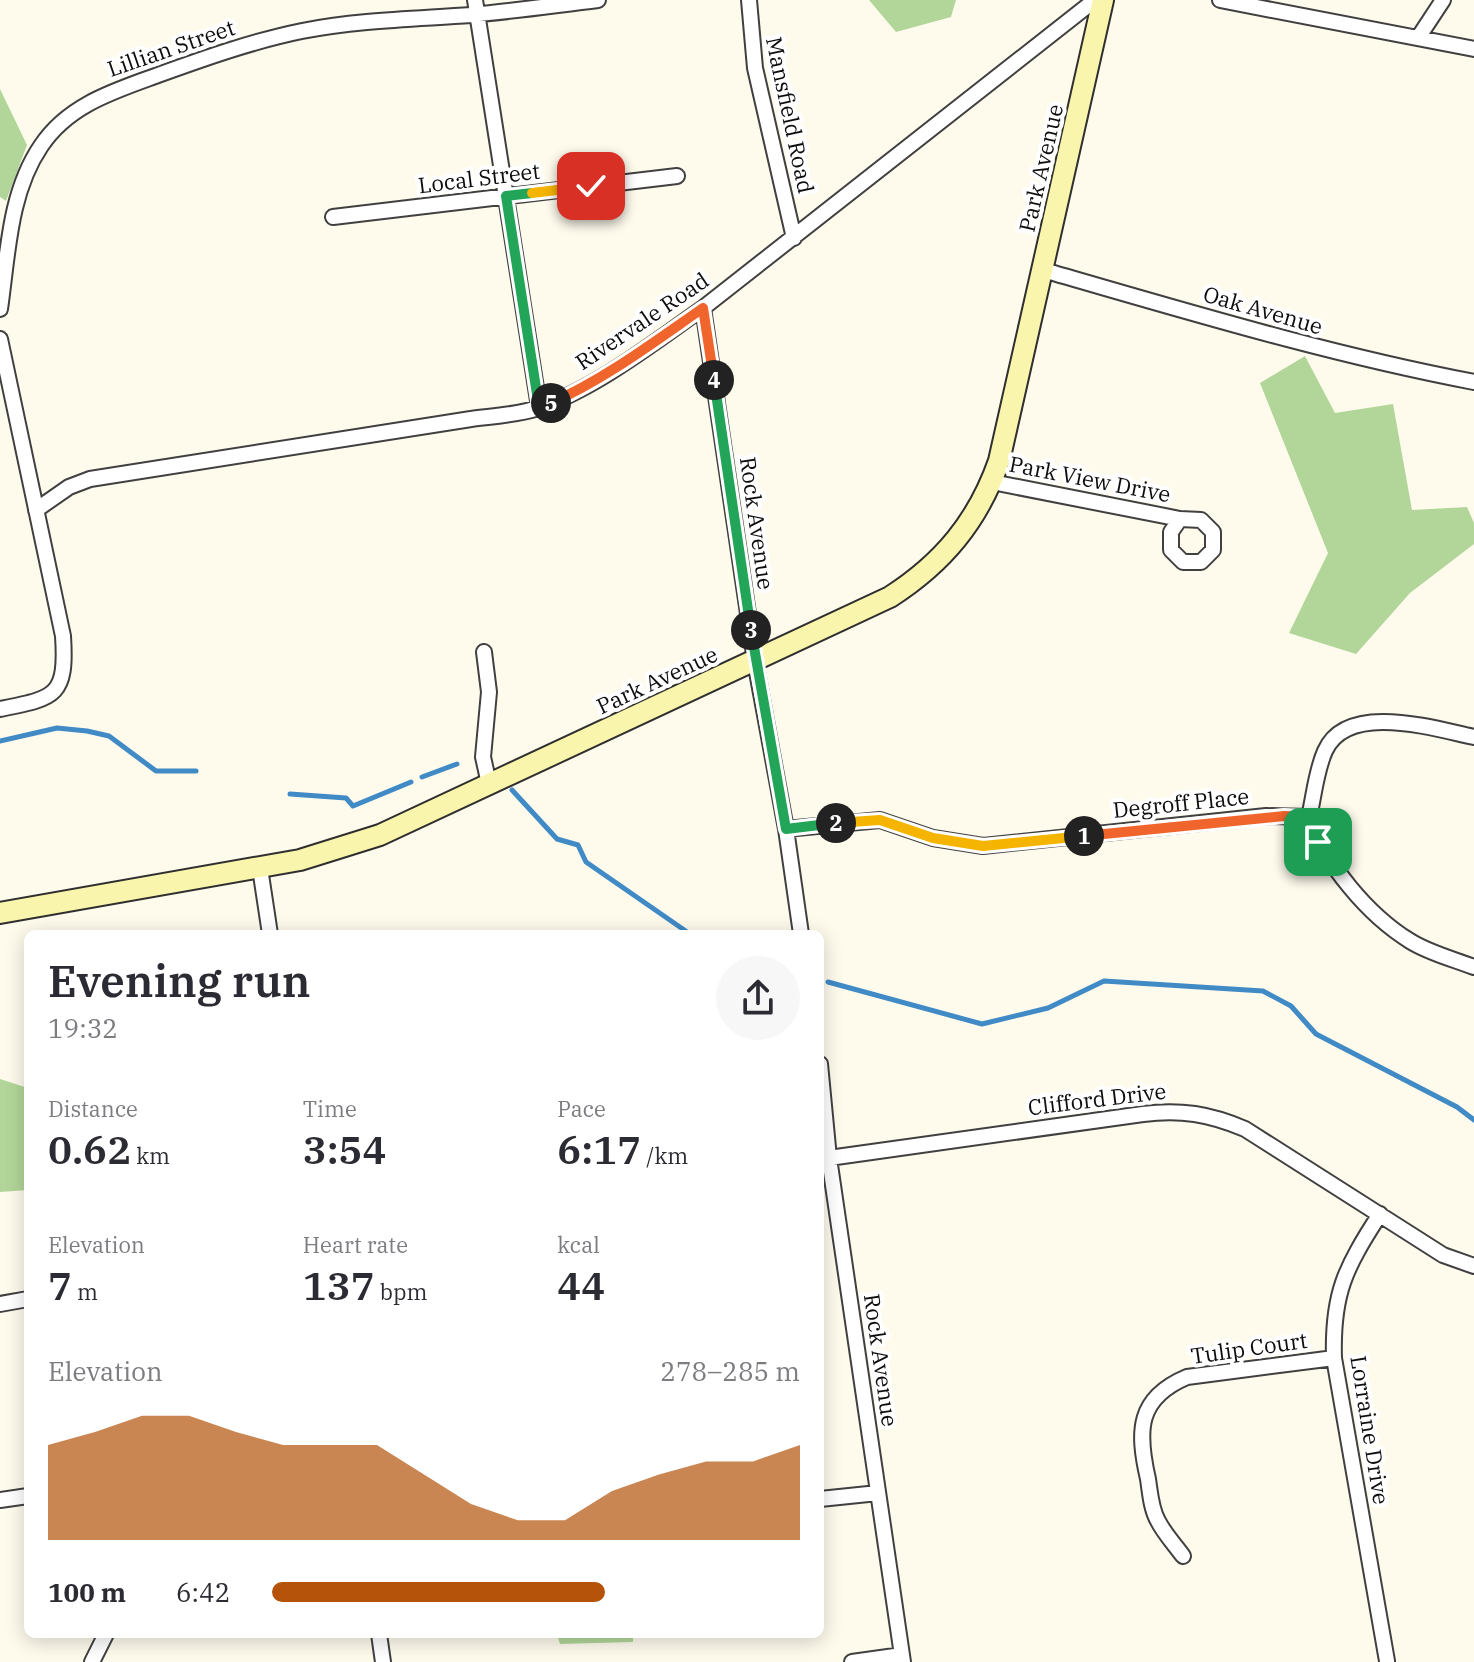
<!DOCTYPE html>
<meta charset="utf-8">
<style>
body{margin:0;font-family:"IBM Plex Serif",serif;background:#f7f7f7;color:#2b2b33;height:100vh;display:flex;flex-direction:column;font-size:30px;white-space:nowrap}
*{box-sizing:border-box;margin:0}
p{font-size:26px;color:#7c7c81}
.icon{flex:none;width:44px;height:44px;fill:none;stroke:currentColor;stroke-width:2;stroke-linecap:round;stroke-linejoin:round}
.map{position:relative;flex:1;overflow:hidden}
.details{position:absolute;left:24px;top:930px;width:800px;height:708px;display:flex;flex-direction:column;background:#fff;border-radius:12px;box-shadow:0 4px 20px #0003}
.details>*{flex:none}
.pin{position:absolute;display:grid;place-items:center;width:68px;height:68px;color:#fff;margin:-34px;border-radius:16px;box-shadow:0 4px 12px #0006}
.km{position:absolute;width:40px;height:40px;margin:-20px;border-radius:50%;background:#222;color:#fff;font-size:22px;line-height:40px;text-align:center}
.round{display:grid;place-items:center;flex:none;width:84px;height:84px;border-radius:42px;background:#f7f7f7}
.summary{display:flex;align-items:center;justify-content:space-between;height:136px;padding:0 24px}
h1{font-size:44px;font-weight:600;line-height:60px}
.stats{display:grid;grid-template-columns:repeat(3,1fr);gap:12px;height:136px;padding:8px 24px}
.stats div{display:grid;align-content:center}
.stats b{font-size:40px;font-weight:600}
.stats small{font-size:22px;font-weight:400}
.stats p{font-size:22px}
.chart{height:224px;padding:16px 24px}
.chart p{display:flex;justify-content:space-between}
.chart svg{width:100%;height:144px;margin-top:8px;fill:#b45309;opacity:.7}
ul{padding:0 24px;list-style:none;font-size:26px}
li{display:grid;grid-template-columns:128px 96px 1fr;align-items:center;height:60px}
li i{height:20px;border-radius:10px;background:#b45309}
.map>svg:first-child{display:block}
</style>
<div class="map">
<svg width="1474" height="1662" viewBox="0 0 1474 1662">
<rect width="100%" height="100%" fill="#fefbed"/>
<path fill="#b2d699" d="M869,0H956L951,17L896,32Z
M0,89L27,145L6,201L0,197Z
M1305,356L1335,413L1393,404L1412,510L1467,507L1474,523V544L1410,593L1356,654L1289,633L1328,553L1260,383Z
M0,1079L28,1088V1190L0,1192Z
M557,1634H633V1642L560,1644Z"/>
<g fill="none" stroke-linecap="round" stroke-linejoin="round">
<path stroke="#408ac5" stroke-width="5" d="M0,741L57,728L87,731L109,736L156,771H196
M422,777L457,764
M512,790L557,839L578,845L586,862L690,934
M290,794L346,798L353,806L411,782
M828,982L982,1024L1048,1008L1104,981L1263,991L1291,1006L1316,1034L1457,1107L1474,1120"/>
<g stroke="#404040" stroke-width="18">
<path id="street" d="M475,0L539,407
M749,0L755,68L794,238
M1220,0L1474,49
M1418,38L1443,0
M333,217L677,176
M1043,270C1186,311 1327,354 1474,382
M703,308L755,661L786,829L801,934
M0,309C8,254 9,193 41,146C68,105 114,91 158,75C205,58 253,41 302,31C358,20 415,19 471,15C514,11 556,5 598,0
M0,339L63,636C67,697 55,698 0,709
M992,482L1180,519
M36,510L69,487L90,479L471,419C494,416 517,415 538,408C596,388 653,343 703,308L1095,0
M1180,519L1201,520L1213,532V550L1201,562H1183L1171,550V532Z
M484,652L489,692L483,757L489,784
M1309,817C1325,864 1368,915 1410,941C1429,953 1453,959 1474,967
M1309,817C1314,796 1316,771 1325,751C1347,701 1435,729 1474,737
M786,829L880,820L933,838L983,846L1266,816L1309,817
M260,868L270,934
M820,1064L829,1158L903,1662
M829,1158L1143,1114C1180,1109 1210,1114 1245,1129L1443,1255L1474,1266
M1380,1214C1345,1268 1332,1294 1334,1358L1387,1661
M0,1304L28,1299
M820,1499L878,1493
M0,1500L28,1496
M1183,1556C1175,1545 1164,1533 1158,1521C1151,1509 1150,1492 1148,1479C1137,1431 1137,1398 1187,1377L1334,1358
M379,1634L383,1662
M92,1662L106,1634
M852,1662L902,1655"/>
</g>
<g stroke="#2f2f2f" stroke-width="24">
<path id="secondary" d="M0,913L300,860L380,835L890,597C943,563 978,521 999,461L1103,0"/>
</g>
<use href="#street" stroke="#fff" stroke-width="14"/>
<use href="#secondary" stroke="#faf5ac" stroke-width="20"/>
</g>
<g fill="none" stroke-linecap="round" stroke-linejoin="round">
<g stroke="#fff" stroke-width="16">
<path id="split-1" d="M1084,836L1284,816L1309,817L1318,842"/>
</g>
<g stroke="#fff" stroke-width="16">
<path id="split-2" d="M836,823L880,820L933,838L983,846L1084,836"/>
</g>
<g stroke="#fff" stroke-width="16">
<path id="split-3" d="M751,630L786,829L836,823"/>
</g>
<g stroke="#fff" stroke-width="16">
<path id="split-4" d="M714,380L751,630"/>
</g>
<g stroke="#fff" stroke-width="16">
<path id="split-5" d="M551,403C605,379 654,342 703,308L714,380"/>
</g>
<g stroke="#fff" stroke-width="16">
<path id="split-6" d="M532,193L506,196L539,407L551,403"/>
</g>
<g stroke="#fff" stroke-width="16">
<path id="split-7" d="M532,193L591,186"/>
</g>
<use href="#split-1" stroke="#f0652b" stroke-width="10"/>
<use href="#split-2" stroke="#f5b400" stroke-width="10"/>
<use href="#split-3" stroke="#22a559" stroke-width="10"/>
<use href="#split-4" stroke="#22a559" stroke-width="10"/>
<use href="#split-5" stroke="#f0652b" stroke-width="10"/>
<use href="#split-6" stroke="#22a559" stroke-width="10"/>
<use href="#split-7" stroke="#f5b400" stroke-width="10"/>
</g>
<g text-anchor="middle" stroke-width="8" stroke-linejoin="round" paint-order="stroke">
<g font-size="22" fill="#0d0d0d" stroke="#fff">
<text transform="translate(171 48) rotate(-19)" y="8">Lillian Street</text>
<text transform="translate(790 115) rotate(78)" y="8">Mansfield Road</text>
<text transform="translate(1041 168) rotate(-77)" y="8">Park Avenue</text>
<text transform="translate(479 178) rotate(-7)" y="8">Local Street</text>
<text transform="translate(1263 310) rotate(16)" y="8">Oak Avenue</text>
<text transform="translate(642 321) rotate(-34)" y="8">Rivervale Road</text>
<text transform="translate(1090 479) rotate(11)" y="8">Park View Drive</text>
<text transform="translate(757 523) rotate(82)" y="8">Rock Avenue</text>
<text transform="translate(657 680) rotate(-25)" y="8">Park Avenue</text>
<text transform="translate(1181 803) rotate(-6)" y="8">Degroff Place</text>
<text transform="translate(1097 1099) rotate(-7)" y="8">Clifford Drive</text>
<text transform="translate(1249 1348) rotate(-8)" y="8">Tulip Court</text>
<text transform="translate(881 1360) rotate(82)" y="8">Rock Avenue</text>
<text transform="translate(1370 1430) rotate(81)" y="8">Lorraine Drive</text>
</g>
</g>
</svg>
<div class="pin" style="left:1318px;top:842px;background:#1e9e55"><svg class="icon" aria-label="arrive" viewBox="0 0 24 24"><path d="M6 21V4h12l-3 4 3 4H6"/></svg></div>
<div class="pin" style="left:591px;top:186px;background:#d93025"><svg class="icon" aria-label="check" viewBox="0 0 24 24"><path d="M5 12l5 5 9-10"/></svg></div>
<b class="km" style="left:1084px;top:836px">1</b>
<b class="km" style="left:836px;top:823px">2</b>
<b class="km" style="left:751px;top:630px">3</b>
<b class="km" style="left:714px;top:380px">4</b>
<b class="km" style="left:551px;top:403px">5</b>
<section class="details">
<div class="summary"><div><h1>Evening run</h1><p>19:32</p></div><a class="round"><svg class="icon" aria-label="share" viewBox="0 0 24 24"><path d="M12 15V3M7 8l5-5 5 5M5 13v7h14v-7"/></svg></a></div>
<div class="stats">
<div><p>Distance</p><b>0.62<small> km</small></b></div>
<div><p>Time</p><b>3:54</b></div>
<div><p>Pace</p><b>6:17<small> /km</small></b></div>
</div>
<div class="stats">
<div><p>Elevation</p><b>7<small> m</small></b></div>
<div><p>Heart rate</p><b>137<small> bpm</small></b></div>
<div><p>kcal</p><b>44</b></div>
</div>
<div class="chart"><p><span>Elevation</span>278–285 m</p>
<svg viewBox="0 0 160 44" preserveAspectRatio="none"><path d="M0 44V15L10 11L20 6L30 6L40 11L50 15L60 15L70 15L80 24L90 33L100 38L110 38L120 29L130 24L140 20L150 20L160 15V44z"/></svg>
</div>
<ul>
<li><b>100 m</b>6:42<i style="width:63%"></i></li>
</ul>
</section>
</div>
